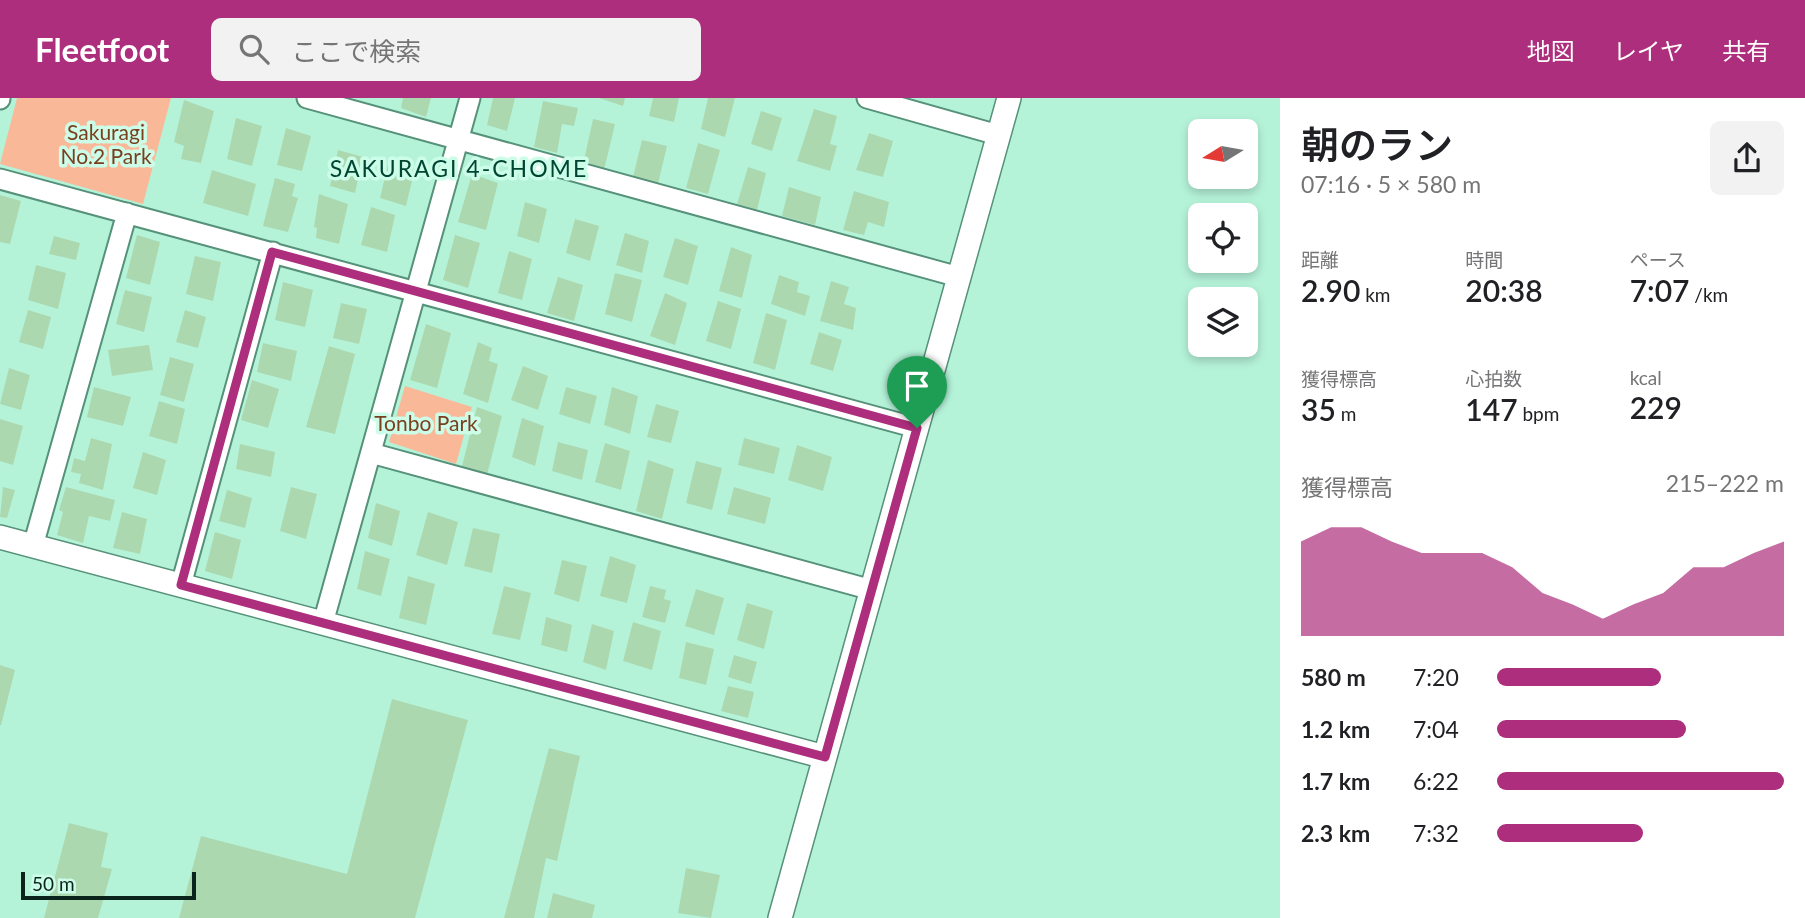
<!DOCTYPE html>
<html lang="ja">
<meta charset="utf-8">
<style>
body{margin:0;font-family:Lato,"Noto Sans JP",sans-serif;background:#f2f2f2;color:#202124;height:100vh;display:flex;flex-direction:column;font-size:26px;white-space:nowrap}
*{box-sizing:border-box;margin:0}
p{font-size:23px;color:#757577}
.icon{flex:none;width:38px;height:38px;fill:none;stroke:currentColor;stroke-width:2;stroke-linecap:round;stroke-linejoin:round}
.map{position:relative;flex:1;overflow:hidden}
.drawer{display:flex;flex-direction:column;background:#fff;width:525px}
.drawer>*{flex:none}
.needle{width:46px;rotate:259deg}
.tools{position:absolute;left:1188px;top:21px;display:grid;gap:14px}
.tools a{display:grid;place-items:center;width:70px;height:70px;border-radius:10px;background:#fff;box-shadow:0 4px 10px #0003;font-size:35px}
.scale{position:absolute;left:21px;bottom:18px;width:175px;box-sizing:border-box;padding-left:7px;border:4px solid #0b241b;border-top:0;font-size:19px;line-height:24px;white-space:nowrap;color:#0b241b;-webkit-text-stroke:5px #ccfde9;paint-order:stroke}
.pin{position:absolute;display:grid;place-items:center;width:60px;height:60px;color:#fff;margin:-72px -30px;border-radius:50% 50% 50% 0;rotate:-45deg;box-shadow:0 0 7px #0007}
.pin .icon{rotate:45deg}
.round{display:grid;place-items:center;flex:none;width:74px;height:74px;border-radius:10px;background:#f2f2f2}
.overview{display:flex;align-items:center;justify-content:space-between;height:119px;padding:0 21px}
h1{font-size:38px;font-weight:600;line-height:52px}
.figures{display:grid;grid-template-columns:repeat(3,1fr);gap:10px;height:119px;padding:7px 21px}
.figures div{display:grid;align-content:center}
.figures b{font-size:30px;font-weight:600}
.figures small{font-size:19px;font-weight:400}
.figures p{font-size:19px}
.chart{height:196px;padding:14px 21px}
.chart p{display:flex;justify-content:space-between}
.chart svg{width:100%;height:126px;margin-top:7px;fill:#ad2e7c;opacity:.7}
ul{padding:0 21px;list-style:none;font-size:23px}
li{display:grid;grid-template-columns:112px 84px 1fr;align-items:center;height:52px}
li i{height:18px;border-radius:9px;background:#ad2e7c}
header{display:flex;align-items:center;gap:42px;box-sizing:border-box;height:98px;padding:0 35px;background:#ad2e7c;color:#fff}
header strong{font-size:33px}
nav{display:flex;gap:38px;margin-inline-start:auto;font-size:24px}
.search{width:490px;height:63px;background:#f2f2f2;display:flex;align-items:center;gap:18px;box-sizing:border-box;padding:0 24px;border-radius:10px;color:#757577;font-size:26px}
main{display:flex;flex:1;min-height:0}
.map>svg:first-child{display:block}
</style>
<header>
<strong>Fleetfoot</strong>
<div class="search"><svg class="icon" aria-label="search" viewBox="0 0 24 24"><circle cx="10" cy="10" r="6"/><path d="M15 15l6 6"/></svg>ここで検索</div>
<nav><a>地図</a><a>レイヤ</a><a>共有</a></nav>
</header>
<main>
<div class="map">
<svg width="1280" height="820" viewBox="0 0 1280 820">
<rect width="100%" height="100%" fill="#b5f3d9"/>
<path fill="#f9b999" d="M17,0H171L143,106L0,66Z
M405,288L472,309L456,366L389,344Z"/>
<path fill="#acd8b0" d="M403,0H431L426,19L401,10Z
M493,0H515L507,33L487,27Z
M599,0H625L623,8Z
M653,0H679L674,24L649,18Z
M708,0H735L725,39L701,31Z
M184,2L214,13L201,65L181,61L184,48L174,44Z
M543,3L578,10L574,28L562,26L557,55L534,49Z
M814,11L837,18L830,46L837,48L830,73L797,63Z
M761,13L782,20L772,53L751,46Z
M236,20L262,28L252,68L227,61Z
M593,21L615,26L604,72L583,67Z
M286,30L311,38L302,73L277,67Z
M869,35L893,43L883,79L856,72Z
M642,42L667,48L658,86L633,79Z
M698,45L720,52L708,96L686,90Z
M338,52L363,59L355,95L330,88Z
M389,62L415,70L406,108L380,100Z
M748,69L766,75L757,112L737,106Z
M212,72L256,86L248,118L203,105Z
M472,76L498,85L486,132L458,124Z
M275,80L295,86L292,98L298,100L288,134L263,128Z
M789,89L821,99L815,127L782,118Z
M854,93L889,104L884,129L868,124L864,137L843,132Z
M319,96L348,106L339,146L316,140L317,130L314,129Z
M0,97L21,103L10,146L0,144Z
M525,104L547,111L539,145L517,138Z
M371,109L395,117L387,154L361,147Z
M575,121L599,128L590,163L566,155Z
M625,135L649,143L642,175L616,167Z
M137,137L160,144L150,187L126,180Z
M455,137L480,145L468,190L443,182Z
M54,138L80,145L76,162L49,156Z
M675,140L698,148L688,187L663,179Z
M731,149L752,157L742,200L719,193Z
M509,153L532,161L522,202L498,195Z
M195,158L221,164L213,203L186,196Z
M36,167L66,175L58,211L28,202Z
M615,175L642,182L632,224L605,216Z
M779,177L799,184L797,194L810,198L805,218L771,206Z
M558,179L583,187L574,223L547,215Z
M831,183L849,189L844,206L856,210L853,232L820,223Z
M283,184L313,192L305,229L275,222Z
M125,192L152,199L144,234L116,226Z
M665,195L687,205L675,247L650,238Z
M718,203L741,211L731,251L706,243Z
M341,205L367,211L359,246L333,240Z
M28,212L51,219L43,251L19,244Z
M185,212L206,219L198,250L176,244Z
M766,215L787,222L775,272L753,265Z
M426,226L451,235L437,290L410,282Z
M819,234L842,242L833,273L810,266Z
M478,244L492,250L489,263L498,266L488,305L463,296Z
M263,245L297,253L291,283L257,274Z
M149,247L153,272L112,278L108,252Z
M329,248L355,256L335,336L306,329Z
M170,259L194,266L184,304L160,297Z
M523,268L548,278L538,312L511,302Z
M9,270L30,277L21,312L0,306Z
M252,282L279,291L268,330L241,322Z
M94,289L131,299L123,328L87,319Z
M566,289L597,298L590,326L559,316Z
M612,289L638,298L630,336L604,327Z
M159,303L185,311L177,346L149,338Z
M656,306L679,313L671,345L647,339Z
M477,309L502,318L487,377L462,368Z
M522,320L544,328L535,368L512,359Z
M0,321L23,328L13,367L0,363Z
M91,340L112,346L103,392L79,385L81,376L71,374L74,360L85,363Z
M744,340L780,350L774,376L738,367Z
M558,344L588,352L582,382L552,373Z
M605,345L630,353L621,392L595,384Z
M240,346L275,354L271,379L236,371Z
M797,347L832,359L823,393L788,382Z
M143,354L166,362L157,397L133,390Z
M648,362L674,371L662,421L636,413Z
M696,363L722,370L712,412L686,405Z
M3,389L15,392L7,420L0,419Z
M66,389L115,402L110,423L89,418L83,445L57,437L63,414L59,412Z
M291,389L317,396L306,441L280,433Z
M734,389L771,400L765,426L727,416Z
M227,392L252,400L245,430L219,423Z
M376,405L400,413L392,448L368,440Z
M122,414L147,421L140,456L113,450Z
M428,414L458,424L447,467L416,457Z
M473,430L500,436L492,475L464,468Z
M215,434L241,442L232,481L205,473Z
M365,453L390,461L381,498L357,491Z
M610,458L636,467L627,505L600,498Z
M562,462L587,468L579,504L554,496Z
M408,478L435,486L426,527L399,520Z
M504,488L531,495L520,542L492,536Z
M650,488L666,492L664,501L671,503L665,525L642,519Z
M696,491L724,500L714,537L685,528Z
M747,505L773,513L764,551L737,542Z
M546,519L572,527L567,554L541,547Z
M633,524L661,533L652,572L623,563Z
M592,526L614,533L606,572L583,564Z
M686,544L714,551L706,587L679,580Z
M734,557L757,564L751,586L728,579Z
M0,567L15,572L1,627H0Z
M728,588L754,594L748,620L721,613Z
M392,601L468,622L415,820H179L201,738L347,776Z
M549,650L580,658L557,763L546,760L534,820H504Z
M69,725L108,735L101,769L112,771L98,820H44Z
M686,770L720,777L711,820L678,815Z
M553,795L595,807L592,820H547Z"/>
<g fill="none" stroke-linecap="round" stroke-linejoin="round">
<g stroke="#56917a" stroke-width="23">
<path id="minor" d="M307,0L959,179
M867,0L998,37
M0,1V0
M0,81L917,330
M371,355L872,492
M33,448L127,115
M181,487L273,154
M323,525L470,0"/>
</g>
<g stroke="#56917a" stroke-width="26">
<path id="tertiary" d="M0,439L825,659
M780,820L1009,0"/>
</g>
<use href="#minor" stroke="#fff" stroke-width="19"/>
<use href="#tertiary" stroke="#fff" stroke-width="23"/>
</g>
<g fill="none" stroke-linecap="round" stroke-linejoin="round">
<g stroke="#fff" stroke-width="14">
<path id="route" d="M272,154L917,330L825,659L181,487Z"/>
</g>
<use href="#route" stroke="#ad2e7c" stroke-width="9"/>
</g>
<g text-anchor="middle" stroke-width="7" stroke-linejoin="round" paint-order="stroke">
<g font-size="21" fill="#793f1e" stroke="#ccfde9">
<text x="106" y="42">Sakuragi<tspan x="106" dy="24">No.2 Park</tspan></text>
<text x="426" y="333">Tonbo Park</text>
</g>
<g font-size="23" letter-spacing="2" fill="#004532" stroke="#ccfde9">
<text x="459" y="79">SAKURAGI 4-CHOME</text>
</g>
</g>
</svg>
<div class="tools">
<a><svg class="needle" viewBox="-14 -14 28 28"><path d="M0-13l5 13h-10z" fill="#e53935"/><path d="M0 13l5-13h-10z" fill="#757577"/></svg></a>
<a><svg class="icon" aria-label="locate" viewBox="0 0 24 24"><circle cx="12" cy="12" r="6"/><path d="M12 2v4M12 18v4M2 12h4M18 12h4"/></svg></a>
<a><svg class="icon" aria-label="layers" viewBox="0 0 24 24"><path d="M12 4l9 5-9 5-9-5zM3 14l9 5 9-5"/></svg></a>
</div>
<div class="scale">50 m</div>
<div class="pin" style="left:917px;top:330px;background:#1e9e55"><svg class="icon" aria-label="arrive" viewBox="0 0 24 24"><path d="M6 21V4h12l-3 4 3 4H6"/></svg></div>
</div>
<section class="drawer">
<div class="overview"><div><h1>朝のラン</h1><p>07:16 · 5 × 580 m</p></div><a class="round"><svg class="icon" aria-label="share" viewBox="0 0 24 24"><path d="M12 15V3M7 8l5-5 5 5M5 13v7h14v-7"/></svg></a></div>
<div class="figures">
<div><p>距離</p><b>2.90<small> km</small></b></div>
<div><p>時間</p><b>20:38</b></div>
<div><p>ペース</p><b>7:07<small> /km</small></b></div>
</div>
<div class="figures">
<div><p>獲得標高</p><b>35<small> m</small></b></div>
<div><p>心拍数</p><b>147<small> bpm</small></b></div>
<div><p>kcal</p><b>229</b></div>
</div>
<div class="chart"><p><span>獲得標高</span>215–222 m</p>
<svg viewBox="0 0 160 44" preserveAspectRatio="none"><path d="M0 44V11L10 6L20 6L30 11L40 15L50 15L60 15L70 20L80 29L90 33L100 38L110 33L120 29L130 20L140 20L150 15L160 11V44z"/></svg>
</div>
<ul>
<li><b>580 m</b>7:20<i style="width:57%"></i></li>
<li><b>1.2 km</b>7:04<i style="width:66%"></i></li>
<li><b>1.7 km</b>6:22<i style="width:100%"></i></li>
<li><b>2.3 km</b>7:32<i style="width:51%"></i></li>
</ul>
</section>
</main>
